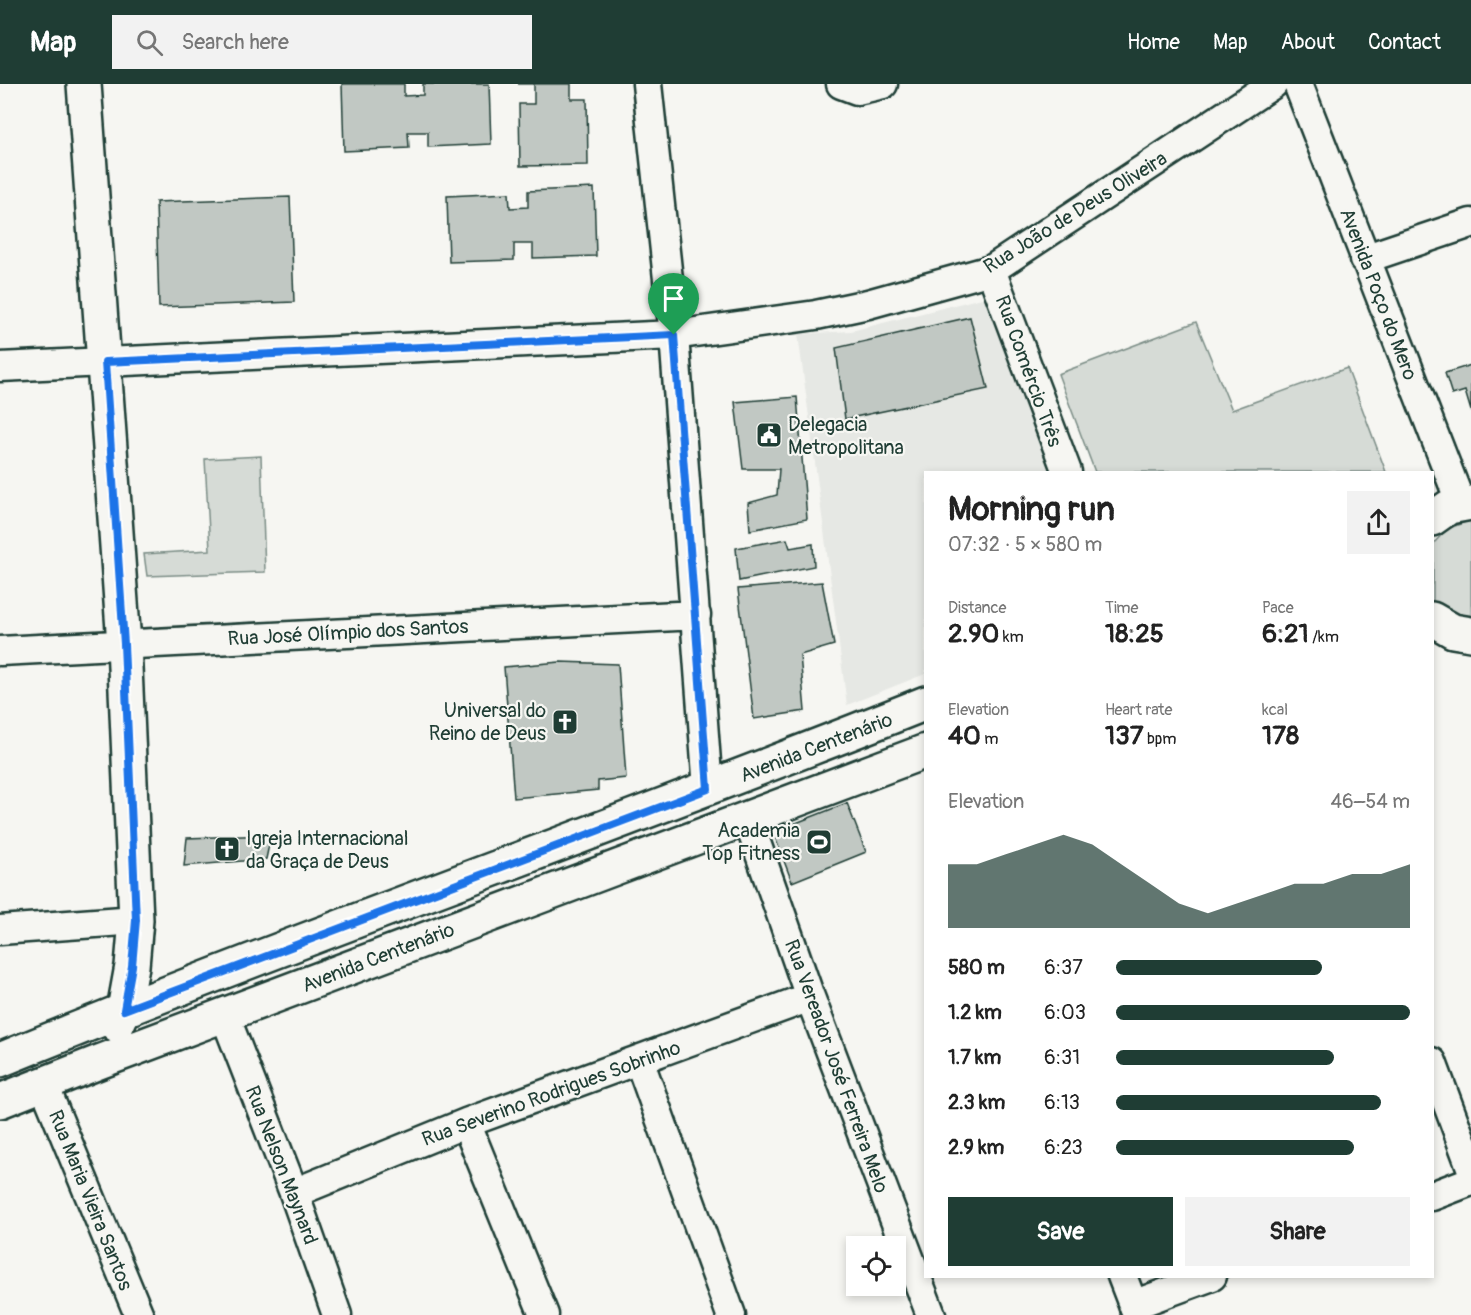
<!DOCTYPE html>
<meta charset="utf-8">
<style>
body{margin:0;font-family:Pangolin,sans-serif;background:#f2f2f2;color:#222;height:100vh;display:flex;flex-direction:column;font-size:22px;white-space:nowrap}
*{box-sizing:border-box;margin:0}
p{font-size:20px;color:#767676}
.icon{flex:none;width:33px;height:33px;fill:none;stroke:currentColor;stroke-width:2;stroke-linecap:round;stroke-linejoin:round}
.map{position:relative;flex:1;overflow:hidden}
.sheet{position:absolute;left:924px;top:387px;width:510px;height:807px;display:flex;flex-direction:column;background:#fff;border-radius:0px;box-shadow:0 3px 9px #0003}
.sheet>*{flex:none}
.tools{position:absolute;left:846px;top:1152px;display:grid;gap:12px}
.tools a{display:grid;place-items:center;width:60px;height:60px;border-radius:0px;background:#fff;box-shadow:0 3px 9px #0003;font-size:30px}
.pin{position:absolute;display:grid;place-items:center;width:51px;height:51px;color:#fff;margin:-62px -26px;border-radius:50% 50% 50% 0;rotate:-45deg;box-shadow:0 0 6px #0007}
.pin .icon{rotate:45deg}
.round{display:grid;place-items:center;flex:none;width:63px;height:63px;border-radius:0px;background:#f2f2f2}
.summary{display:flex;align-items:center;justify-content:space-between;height:102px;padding:0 24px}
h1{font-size:33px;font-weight:700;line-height:45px}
.stats{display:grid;grid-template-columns:repeat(3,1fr);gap:9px;height:102px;padding:6px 24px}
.stats div{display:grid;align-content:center}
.stats b{font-size:26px;font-weight:700}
.stats small{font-size:16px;font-weight:400}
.stats p{font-size:16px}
.chart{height:168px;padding:12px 24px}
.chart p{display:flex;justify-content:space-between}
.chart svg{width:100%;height:108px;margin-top:6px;fill:#1f3d34;opacity:.7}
.primary-button{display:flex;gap:12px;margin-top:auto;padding:12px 24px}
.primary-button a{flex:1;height:69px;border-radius:0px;background:#1f3d34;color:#fff;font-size:24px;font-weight:700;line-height:69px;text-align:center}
.primary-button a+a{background:#f2f2f2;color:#222}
ul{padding:0 24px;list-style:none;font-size:20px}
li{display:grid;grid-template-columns:96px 72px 1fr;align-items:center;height:45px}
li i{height:15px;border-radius:8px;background:#1f3d34}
header{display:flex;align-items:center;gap:36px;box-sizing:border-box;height:84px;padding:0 30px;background:#1f3d34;color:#fff}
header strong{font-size:28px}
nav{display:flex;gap:33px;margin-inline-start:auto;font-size:21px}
.search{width:420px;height:54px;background:#f2f2f2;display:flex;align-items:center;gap:15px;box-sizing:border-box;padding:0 21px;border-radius:0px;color:#767676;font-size:22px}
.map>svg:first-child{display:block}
</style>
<header>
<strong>Map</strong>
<div class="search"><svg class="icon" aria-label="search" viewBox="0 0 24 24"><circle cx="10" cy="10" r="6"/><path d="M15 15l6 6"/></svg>Search here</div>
<nav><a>Home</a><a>Map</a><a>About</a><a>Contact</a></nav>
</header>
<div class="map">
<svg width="1471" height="1231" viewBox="0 0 1471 1231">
<rect width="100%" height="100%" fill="#f6f6f2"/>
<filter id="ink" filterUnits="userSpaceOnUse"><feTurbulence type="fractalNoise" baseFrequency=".0167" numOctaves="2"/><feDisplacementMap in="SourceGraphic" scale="12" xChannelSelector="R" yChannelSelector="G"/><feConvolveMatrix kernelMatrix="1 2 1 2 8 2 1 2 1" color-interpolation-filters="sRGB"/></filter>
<g filter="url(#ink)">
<path fill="#e6e8e4" d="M994,211L1053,388H926L925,590L847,621L798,250L851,247Z"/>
<path fill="#d6dbd6" stroke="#7a8c85" stroke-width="1.5" d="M1196,238L1232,326L1347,284L1386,388H1095L1058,290Z
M261,372L265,488L147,492L144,470L210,466L205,375Z
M1471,436V542L1440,527L1433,518V460L1447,445Z"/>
<path fill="#c1c8c3" stroke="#1f3d34" stroke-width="1.5" d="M342,0H404V12L423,11V0H489L491,60L428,63V48H408L409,64L344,67Z
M518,0H571V15H587L588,81L520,82L519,20H534V0Z
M594,104L596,172L533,174V160H514V176L449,178L447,112L509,109L510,124L528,123V107Z
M290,113L294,218L159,223L156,118Z
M970,233L988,305L845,335L836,264Z
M1471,281V327L1465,307L1452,311L1445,289Z
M797,313L807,435L750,446L748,419L777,411L779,385H743L735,318Z
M787,455L790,464L813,460L814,482L739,497L736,464Z
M822,498L834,561L800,571L805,627L754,635L738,505Z
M560,578L618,580L626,694L598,697V706L514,714L504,583Z
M847,719L866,768L792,798L773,748Z
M271,751L266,775L184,782L187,754Z"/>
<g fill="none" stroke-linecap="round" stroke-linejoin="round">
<g stroke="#1f3d34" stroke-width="33">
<path id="street" d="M647,0L674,251L708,705
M841,0L857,6L883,0
M1298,0L1461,420
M1364,175L1471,139
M991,186L1067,388
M0,283L674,251L816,231L868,220L991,186L1273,0
M0,567L696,531
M747,733L810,913L931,1231
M0,846L136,836
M225,932L294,1109L337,1231
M639,976L731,1231
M1432,978L1471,1083
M44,1001L139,1231
M466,1039L544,1231
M294,1109L466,1039L810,913
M1432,1112L1471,1097
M1122,1192L1137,1231
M1133,1221L1212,1192"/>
</g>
<g stroke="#1f3d34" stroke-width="38">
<path id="secondary" d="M84,0L124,560L136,836L132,882L124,926L117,941
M1432,435L1449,423L1471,419
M1432,535L1453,547L1471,550
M0,976C306,851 618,742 926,619
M0,1017L99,978L926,667"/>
</g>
<use href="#street" stroke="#f6f6f2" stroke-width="28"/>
<use href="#secondary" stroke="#f6f6f2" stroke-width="33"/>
</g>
</g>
<g fill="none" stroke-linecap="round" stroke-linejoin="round" filter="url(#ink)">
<g stroke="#fff" stroke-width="12">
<path id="route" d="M674,251L708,705L124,926L132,882L136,836L124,560L105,278Z"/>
</g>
<use href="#route" stroke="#1a73e8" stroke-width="8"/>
</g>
<defs>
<g id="civic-square" transform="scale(1.35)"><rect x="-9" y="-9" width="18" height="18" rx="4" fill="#1f3d34" stroke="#f6f6f2"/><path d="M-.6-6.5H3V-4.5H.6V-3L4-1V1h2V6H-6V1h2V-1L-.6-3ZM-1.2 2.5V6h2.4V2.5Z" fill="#fff"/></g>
<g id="church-square" transform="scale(1.35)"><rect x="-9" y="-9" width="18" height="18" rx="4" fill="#1f3d34" stroke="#f6f6f2"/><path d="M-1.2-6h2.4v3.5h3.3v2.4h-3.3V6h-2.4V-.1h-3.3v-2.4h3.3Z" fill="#fff"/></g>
<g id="stadium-square" transform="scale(1.35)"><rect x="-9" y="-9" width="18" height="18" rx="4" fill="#1f3d34" stroke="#f6f6f2"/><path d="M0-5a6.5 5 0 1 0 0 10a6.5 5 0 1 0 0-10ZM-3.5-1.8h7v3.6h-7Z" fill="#fff"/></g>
</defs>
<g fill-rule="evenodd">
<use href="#civic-square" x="769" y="351"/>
<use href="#church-square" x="565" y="638"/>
<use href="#stadium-square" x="819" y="758"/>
<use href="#church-square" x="227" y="765"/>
</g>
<g text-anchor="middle" stroke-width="4.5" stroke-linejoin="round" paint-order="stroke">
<g font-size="20" fill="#1f3d34" stroke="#f6f6f2">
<text transform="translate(1075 128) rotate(-32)" y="7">Rua João de Deus Oliveira</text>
<text transform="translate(1379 210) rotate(69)" y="7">Avenida Poço do Mero</text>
<text transform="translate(1029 287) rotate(70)" y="7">Rua Comércio Três</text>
<text transform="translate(348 548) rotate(-3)" y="7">Rua José Olímpio dos Santos</text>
<text transform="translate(816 663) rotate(-21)" y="7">Avenida Centenário</text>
<text transform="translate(378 873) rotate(-21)" y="7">Avenida Centenário</text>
<text transform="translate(837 982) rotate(70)" y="7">Rua Vereador José Ferreira Melo</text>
<text transform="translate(551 1009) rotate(-20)" y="7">Rua Severino Rodrigues Sobrinho</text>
<text transform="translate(282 1081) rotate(69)" y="7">Rua Nelson Maynard</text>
<text transform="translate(91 1116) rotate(68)" y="7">Rua Maria Vieira Santos</text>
</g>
<g font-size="20" fill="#1f3d34" stroke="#f6f6f2" text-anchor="start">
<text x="788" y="347">Delegacia<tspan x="788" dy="23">Metropolitana</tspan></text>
<text x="546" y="633" text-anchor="end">Universal do<tspan x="546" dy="23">Reino de Deus</tspan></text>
<text x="800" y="753" text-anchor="end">Academia<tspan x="800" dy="23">Top Fitness</tspan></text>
<text x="246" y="761">Igreja Internacional<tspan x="246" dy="23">da Graça de Deus</tspan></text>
</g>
</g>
</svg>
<div class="tools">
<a><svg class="icon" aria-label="locate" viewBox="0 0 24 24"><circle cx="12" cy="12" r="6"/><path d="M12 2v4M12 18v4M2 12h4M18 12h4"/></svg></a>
</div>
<div class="pin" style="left:674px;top:251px;background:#1e9e55"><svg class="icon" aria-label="arrive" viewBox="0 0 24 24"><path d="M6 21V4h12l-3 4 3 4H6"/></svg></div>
<section class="sheet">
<div class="summary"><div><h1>Morning run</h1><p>07:32 · 5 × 580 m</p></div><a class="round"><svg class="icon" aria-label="share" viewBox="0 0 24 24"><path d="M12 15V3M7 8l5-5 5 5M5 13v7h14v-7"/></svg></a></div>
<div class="stats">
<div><p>Distance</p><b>2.90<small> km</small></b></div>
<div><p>Time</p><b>18:25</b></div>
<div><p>Pace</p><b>6:21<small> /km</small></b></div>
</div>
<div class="stats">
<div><p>Elevation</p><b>40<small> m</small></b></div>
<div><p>Heart rate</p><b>137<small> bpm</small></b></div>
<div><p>kcal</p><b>178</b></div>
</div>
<div class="chart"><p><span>Elevation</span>46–54 m</p>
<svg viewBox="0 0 160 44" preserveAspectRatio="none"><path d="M0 44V18L10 18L20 14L30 10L40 6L50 10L60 18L70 26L80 34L90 38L100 34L110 30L120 26L130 26L140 22L150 22L160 18V44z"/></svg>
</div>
<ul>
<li><b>580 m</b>6:37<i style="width:70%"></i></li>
<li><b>1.2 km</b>6:03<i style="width:100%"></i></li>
<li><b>1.7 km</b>6:31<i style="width:74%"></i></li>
<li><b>2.3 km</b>6:13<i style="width:90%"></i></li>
<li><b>2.9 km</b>6:23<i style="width:81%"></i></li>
</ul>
<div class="primary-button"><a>Save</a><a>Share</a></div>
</section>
</div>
